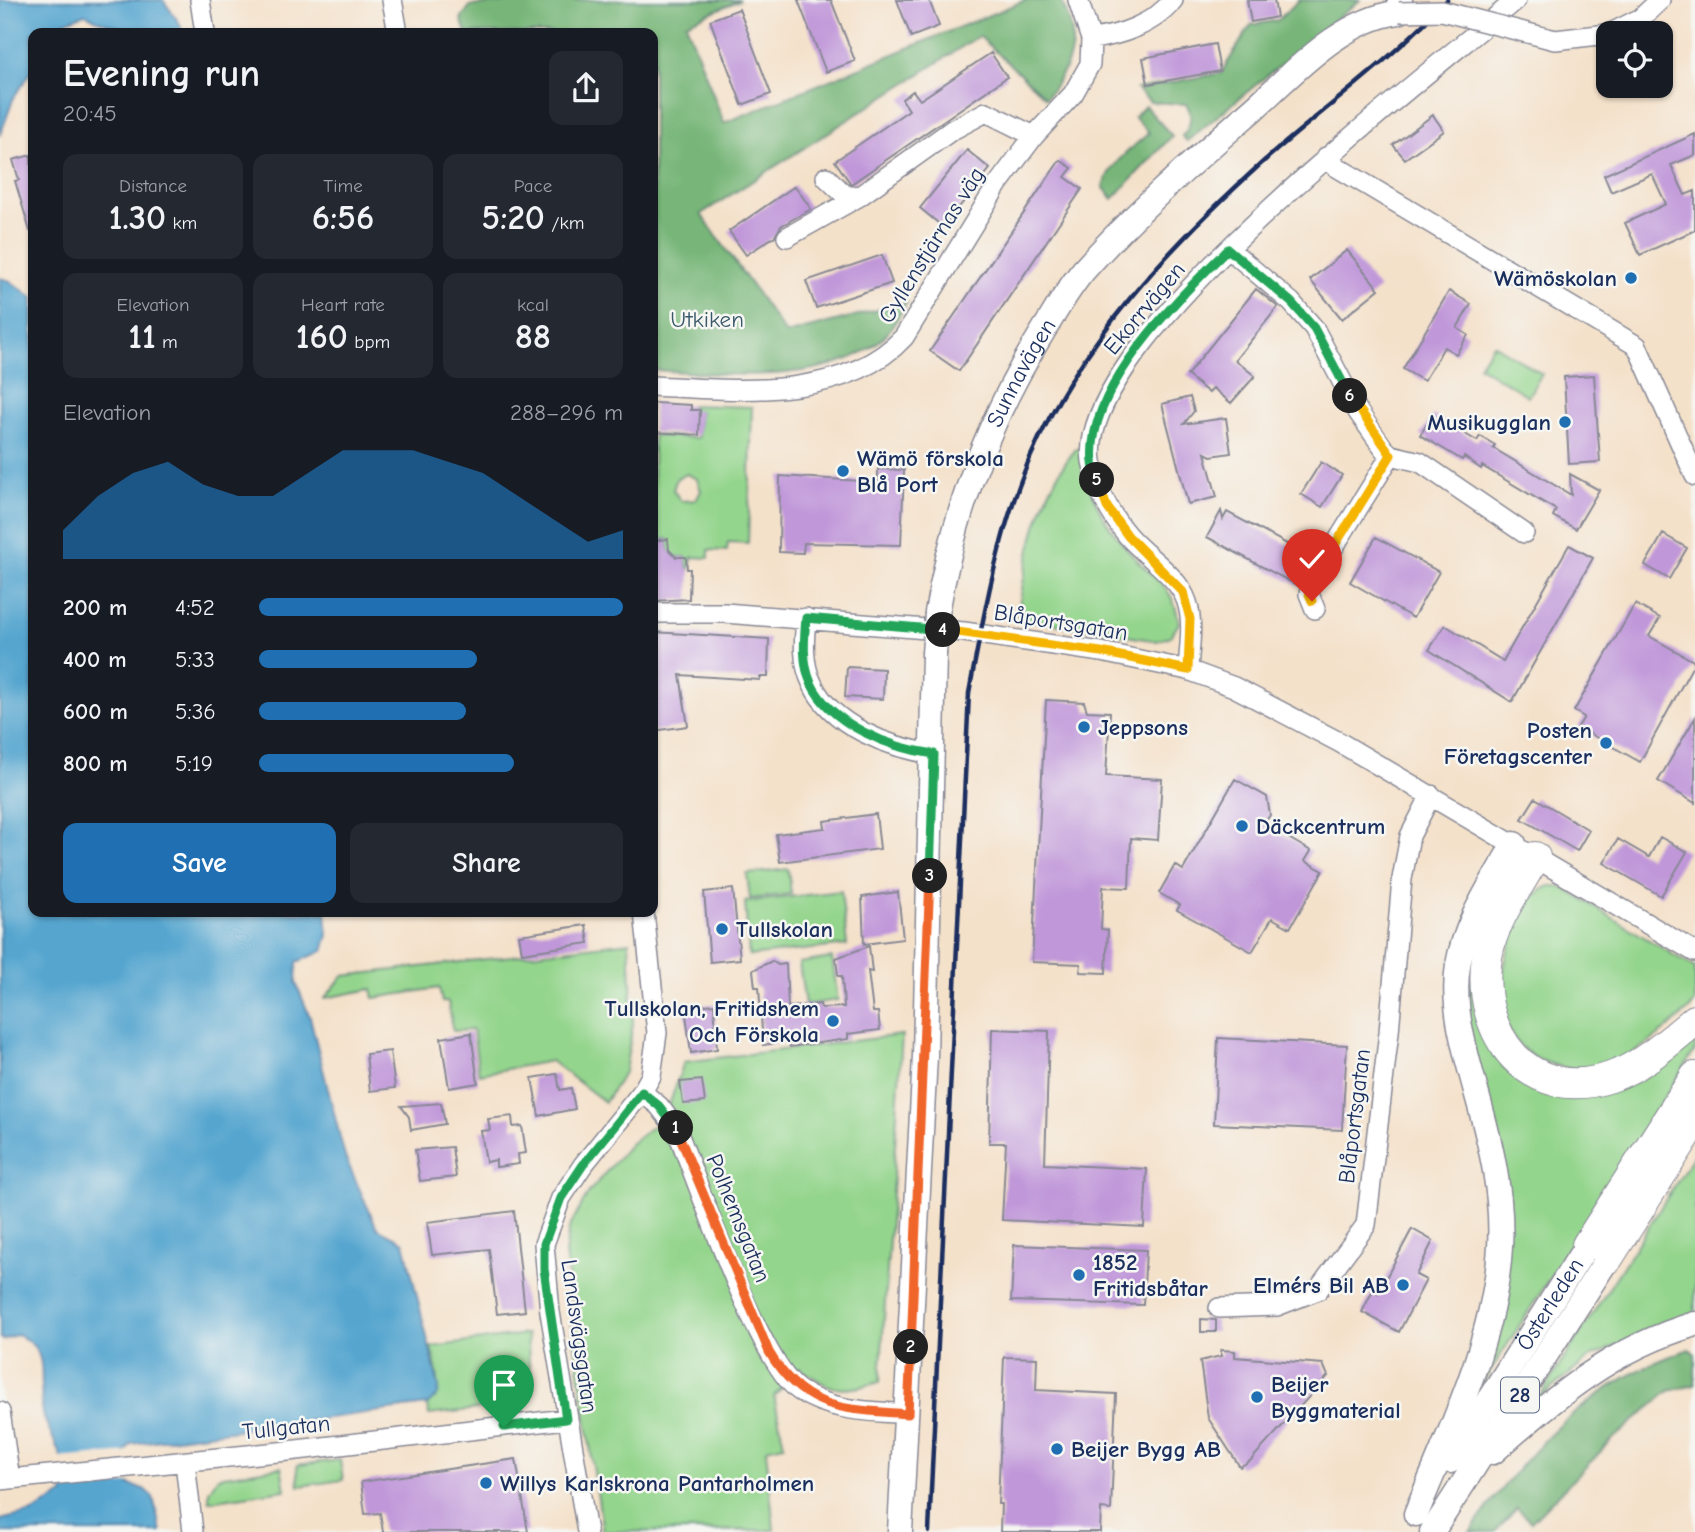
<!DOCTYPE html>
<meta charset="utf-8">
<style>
body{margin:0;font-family:"Comic Neue",sans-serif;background:#242831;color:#f1f3f6;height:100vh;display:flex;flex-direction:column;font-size:26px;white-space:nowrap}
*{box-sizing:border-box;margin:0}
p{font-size:23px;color:#9ea1a6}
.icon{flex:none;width:38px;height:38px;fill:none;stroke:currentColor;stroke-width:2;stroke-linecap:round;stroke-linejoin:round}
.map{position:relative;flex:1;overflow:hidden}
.panel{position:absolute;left:28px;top:28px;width:630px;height:889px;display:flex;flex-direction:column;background:#171b24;border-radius:14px;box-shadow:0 2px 5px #0004}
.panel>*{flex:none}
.tools{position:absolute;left:1596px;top:21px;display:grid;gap:14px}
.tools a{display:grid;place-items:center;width:77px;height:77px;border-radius:14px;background:#171b24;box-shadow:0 2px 5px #0004;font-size:35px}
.pin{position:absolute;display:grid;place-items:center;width:60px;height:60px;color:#fff;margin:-72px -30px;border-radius:50% 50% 50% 0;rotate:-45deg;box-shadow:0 0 7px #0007}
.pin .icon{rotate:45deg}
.km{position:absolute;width:35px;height:35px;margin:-18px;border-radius:50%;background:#222;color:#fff;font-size:19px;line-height:35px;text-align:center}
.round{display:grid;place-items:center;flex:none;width:74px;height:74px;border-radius:14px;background:#242831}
.head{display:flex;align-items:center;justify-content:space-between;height:119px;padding:0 35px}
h1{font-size:38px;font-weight:800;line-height:52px}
.metrics{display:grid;grid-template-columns:repeat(3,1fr);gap:10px;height:119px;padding:7px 35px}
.metrics div{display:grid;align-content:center;border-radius:14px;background:#242831;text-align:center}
.metrics b{font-size:35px;font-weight:800}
.metrics small{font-size:19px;font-weight:400}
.metrics p{font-size:19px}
.chart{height:196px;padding:14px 35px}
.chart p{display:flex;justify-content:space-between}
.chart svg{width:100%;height:126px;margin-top:7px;fill:#1f6fb2;opacity:.7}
.action{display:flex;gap:14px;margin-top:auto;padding:14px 35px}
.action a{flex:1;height:80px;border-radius:14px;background:#1f6fb2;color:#fff;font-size:28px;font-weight:800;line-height:80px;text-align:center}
.action a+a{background:#242831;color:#f1f3f6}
ul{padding:0 35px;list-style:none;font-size:23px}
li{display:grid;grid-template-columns:112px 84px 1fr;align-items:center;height:52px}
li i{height:18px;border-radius:9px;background:#1f6fb2}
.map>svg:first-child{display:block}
</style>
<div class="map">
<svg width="1695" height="1532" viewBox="0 0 1695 1532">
<rect width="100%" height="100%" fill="#f6f6f2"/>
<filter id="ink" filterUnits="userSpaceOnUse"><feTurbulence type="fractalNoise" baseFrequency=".0143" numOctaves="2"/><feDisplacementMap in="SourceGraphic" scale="14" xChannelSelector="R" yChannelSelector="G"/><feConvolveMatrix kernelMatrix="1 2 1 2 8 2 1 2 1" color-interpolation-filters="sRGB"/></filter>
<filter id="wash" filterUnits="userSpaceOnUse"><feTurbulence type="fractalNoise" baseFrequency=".00686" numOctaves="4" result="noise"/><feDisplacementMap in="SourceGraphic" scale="28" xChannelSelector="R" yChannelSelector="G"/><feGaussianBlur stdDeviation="1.57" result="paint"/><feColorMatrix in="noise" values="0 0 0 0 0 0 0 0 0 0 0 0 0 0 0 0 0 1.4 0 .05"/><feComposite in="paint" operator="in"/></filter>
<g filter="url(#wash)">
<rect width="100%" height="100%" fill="#f4e1ca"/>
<path fill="#94d58d" stroke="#588276" stroke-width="2" fill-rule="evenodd" d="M1493,344L1542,374L1528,396L1479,366Z
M691,405L752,407L748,543L728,542L727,551L709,550V558L692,557L690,569H687L686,557H676L669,550L668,539L653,541V435L698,438L700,411L691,410ZM687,474L697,479L701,491L696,500L681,501L673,490L677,478Z
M1076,449H1083C1086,498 1109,532 1143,566C1165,587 1174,592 1179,623L1171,636L1157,641L1017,618C1027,558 1036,497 1076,449Z
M788,869L791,894L750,899L747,874Z
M1550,886H1560L1695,968V1003C1676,1023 1639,1053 1613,1063C1592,1071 1572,1071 1551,1064C1493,1046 1496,988 1511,940C1518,917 1527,894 1550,886Z
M841,891L847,945L749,956L745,902Z
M1476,932C1477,955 1478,1020 1485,1038C1512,1101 1584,1108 1639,1080C1660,1070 1677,1053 1695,1039V1050L1481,1386L1505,1290L1463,988Z
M629,942L633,1024L625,1071L605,1102L551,1061L479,1074L473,1030L453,1031L448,1002H442L439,988L374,998L372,989L325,998L343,976Z
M832,958L838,1000L805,1005L799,963Z
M902,1035L880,1382C838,1393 834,1392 800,1368L774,1396L784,1445L766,1449L774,1530L603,1532L572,1326L574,1315L565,1254L569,1228L589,1192L630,1144L665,1117L684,1062Z
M1695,1154V1314L1592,1356L1538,1399Z
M527,1334C528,1358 535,1384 520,1404L429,1415L427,1405C447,1391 435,1367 431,1347Z
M340,1460L343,1480L299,1486L297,1465Z
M281,1467L285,1490L209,1501V1491L218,1477Z"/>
<path fill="#77b678" stroke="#49726b" stroke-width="2" d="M539,0H740L686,23L724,123L1026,0H1060C1083,38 1071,66 1046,98L979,36L701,214L786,334L907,302C900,314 893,328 883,338C829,387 720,374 653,370V33H466L461,19L470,6Z
M1299,0H1360L1187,141L1182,136C1191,127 1193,114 1186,104L1150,102L1137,89L1221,73L1251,25L1278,20Z
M1145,106L1172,136L1113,199L1103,187C1109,164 1132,148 1149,133L1134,117Z
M1690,1349L1695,1354V1385L1669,1391L1614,1438L1531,1522L1517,1508L1495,1532H1470C1527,1449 1592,1381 1690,1349Z"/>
<path fill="#54a5cf" stroke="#386a96" stroke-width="2" d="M0,0H163L180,24L182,33C149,33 115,31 85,14L64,22L57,33H33V69L14,97L0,136Z
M0,278L10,281L33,298V912H326L328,935L323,951L297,962L296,983L310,1017L345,1157L377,1228L404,1242L439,1387L438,1395L427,1405L131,1444L125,1452L129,1485L144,1489L153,1497L161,1532H0V1520L33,1512L63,1494C72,1467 52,1441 44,1417C37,1396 48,1366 35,1348C31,1342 23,1338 18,1334L3,1340L0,1337Z"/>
<path fill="#f4e1ca" d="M129,1452L132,1483L61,1490L58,1458Z"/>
<g id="blocks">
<path fill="#c097d9" d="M798,0H831L855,61L826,72Z
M897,0H929L939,26L911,37Z
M1247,0H1274L1277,17L1251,22Z
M739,9L771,94L742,105L710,20Z
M1215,44L1220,71L1148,84L1143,58Z
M991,53L1007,77L851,184L835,161L909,110L902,99L913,91L920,100Z
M1433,115L1444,131L1405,159L1393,145Z
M1695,134V155L1671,165L1685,195L1695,191V230L1640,255L1625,223L1666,204L1652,174L1611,192L1604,175Z
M967,150L990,169L943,227L920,208Z
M31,155L33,231H30L15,181L19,180L13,160Z
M1060,160L1072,168L1065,177L1082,189L959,371L930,351Z
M795,186L811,209L781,226L775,236L746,255L729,231Z
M1347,250L1379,289L1342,319L1310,280Z
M882,255L892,283L816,308L806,281Z
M1256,289L1278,307L1235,360L1255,376L1231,403L1213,388L1209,393L1187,375Z
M1449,291L1471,304L1457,328L1468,335L1456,354L1444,347L1424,381L1403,369Z
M1594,375L1600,462L1569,464L1564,377Z
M1190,397L1194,411L1184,424L1226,418L1231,453L1211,456L1205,453L1217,497L1188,504L1162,404Z
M654,403L691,405V410H700L699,435L653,432Z
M1433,415L1477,441L1480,436L1495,445L1493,448L1571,495L1570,474L1599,490L1576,529L1553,516L1556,510L1482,466L1481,469L1464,457L1462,460L1420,435Z
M1321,462L1342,475L1322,507L1301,494Z
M878,469L904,470L901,545L804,543L803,553L779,552L780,476L878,482Z
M1221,511L1223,519L1227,512L1313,558L1298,586L1207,537Z
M1663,534L1687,548L1669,579L1645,565Z
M1376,537L1439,572L1413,618L1350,582Z
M668,539L669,550L676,557H686L687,569H690L689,599L653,601V541Z
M1569,545L1593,558L1512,702L1429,650L1445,625L1503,661Z
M1635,604L1660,618L1649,636L1695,662L1640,762L1578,727L1584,717L1574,711Z
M653,632L769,639L768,677H760V680L680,675L688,726L653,731Z
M847,667L884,669L883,699L845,697Z
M1046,700L1084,702L1087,711L1110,712L1106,776L1162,779L1158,840L1131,838L1129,888L1103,887L1101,929L1108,930L1106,973L1080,972L1081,964L1032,962Z
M1695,718V803L1658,781Z
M1235,779L1267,797L1270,815L1264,824L1311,851L1305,861L1323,871L1290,928L1272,918L1252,952L1177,910L1180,905L1159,893L1175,865L1183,870Z
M1535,798L1589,830L1577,851L1522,819Z
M876,814L880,849L780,862L776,834L825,828L824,821Z
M1660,837L1687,852L1661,896L1604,863L1618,839L1649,857Z
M733,889L740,959L710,962L704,892Z
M898,892L903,939L864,944L862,897Z
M586,925L589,943L522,953L519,935Z
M869,946L872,972L868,971L873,1012H878L880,1030L848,1034V1039L790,1047L788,1041L763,1045L759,987H755L753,970L772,961L778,965L786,964L788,1007L820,1004L821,1008L844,1007L842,976H838L836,958Z
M714,1004L717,1049L691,1053L685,1007Z
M992,1029L1049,1031L1045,1164L1147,1169L1144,1227L1002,1220L1006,1143H989Z
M471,1033L478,1083L449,1088L441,1038Z
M1218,1038L1347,1045L1342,1130L1214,1124Z
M390,1051L395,1088L370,1091L366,1054Z
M557,1074L560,1090L571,1088L575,1109L539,1116L532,1078Z
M702,1080L705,1102L683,1104L680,1082Z
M441,1103L445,1124L411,1130L409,1117L401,1106Z
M512,1116L513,1127L522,1126L526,1153L518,1154L519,1164L496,1167V1160L486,1162L481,1131L490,1130L488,1119Z
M452,1147L456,1177L420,1181L415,1150Z
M514,1211L525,1311L497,1314L489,1249L432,1255L427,1222Z
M1412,1229L1433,1241L1416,1275L1426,1280L1399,1332L1362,1312L1373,1290L1378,1293Z
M1014,1245L1146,1250L1143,1305L1011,1301Z
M1201,1319L1216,1320V1332H1201Z
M1221,1350L1235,1351V1357L1323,1364L1328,1376L1251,1460L1240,1467L1208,1418L1200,1361L1221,1356Z
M1004,1357L1037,1358L1036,1390L1116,1394L1111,1510L1101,1509L1100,1532H1000L1001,1504H998Z
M516,1459L528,1532H383L380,1513L365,1514L361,1482Z"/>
</g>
</g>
<g filter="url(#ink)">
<use href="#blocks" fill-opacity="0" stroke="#888894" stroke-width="2"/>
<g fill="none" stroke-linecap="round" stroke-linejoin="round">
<g stroke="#888894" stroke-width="22">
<path id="minor" d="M200,0L205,33
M392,0L398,33
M1611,33L1641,18L1660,0
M1091,39C1119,36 1155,24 1173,0
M1326,157L1335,166L1637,346L1695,476
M826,177L847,197L861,195L952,130L986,112L1034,136
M787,237L860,196
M1229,249L1291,302L1314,328L1358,412L1384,449L1391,455L1420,462L1524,533
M653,386C734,390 844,402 904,337L998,184L1034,136L1073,94L1090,64L1091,39L1078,0
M1315,609L1309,594L1312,582L1391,455
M653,613H725L964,632L1101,652L1188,670L1234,687L1339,742L1695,952
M806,618C804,640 802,663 812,683C831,726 890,748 934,754
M1188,670C1189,649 1194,623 1187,602C1178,575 1146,557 1128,536C1110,515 1096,488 1092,461C1074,342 1427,77 1516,0
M642,1092L659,1106L676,1128C698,1182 759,1364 800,1391C833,1412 871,1411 908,1414
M1219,1308L1277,1306L1318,1290L1366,1225L1389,1032L1402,879L1410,836L1431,795
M0,1412L10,1479
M185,1462L193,1532
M0,1480L288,1451L566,1419
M587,1532L550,1312L544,1244L561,1198L583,1165L642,1092L651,1076L657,1033L644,912"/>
</g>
<g stroke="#888894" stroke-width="27">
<g id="major">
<path id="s1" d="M937,613C954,510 989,417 1045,328C1057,309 1068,289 1083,271C1134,213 1194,161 1252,110C1295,72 1339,21 1399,12L1400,0"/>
<path d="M1493,1452C1558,1395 1611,1349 1695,1324"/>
<path id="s2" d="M1450,1461L1587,1245"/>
<path d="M1416,1514C1450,1430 1495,1340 1500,1247C1503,1195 1491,1145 1477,1095C1466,1053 1451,1009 1458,965C1465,922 1493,882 1514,844"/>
<path d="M900,1532L925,1056L934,654"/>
<path d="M1432,1532L1608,1258"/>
</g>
</g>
<g stroke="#888894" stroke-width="32">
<path id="highway" d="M1535,857C1518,888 1493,920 1487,957C1475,1035 1530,1105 1611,1077C1642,1066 1670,1041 1695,1020
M1587,1245L1695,1077
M1608,1258L1695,1121"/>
</g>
<use href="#minor" stroke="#fff" stroke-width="19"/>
<use href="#major" stroke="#fff" stroke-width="24"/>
<use href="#highway" stroke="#fff" stroke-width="30"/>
<path stroke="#1b2f5e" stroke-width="4.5" d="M929,1532L969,693C984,613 998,533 1030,458C1082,339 1170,246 1264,161C1325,107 1392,60 1447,0"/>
<g stroke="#888894" stroke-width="22" stroke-linecap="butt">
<path id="minor-bridge" d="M1399,12L1442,11L1555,40L1608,34"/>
</g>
<g stroke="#888894" stroke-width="27" stroke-linecap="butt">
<path id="major-bridge" d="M934,654L937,613"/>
</g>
<use href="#minor-bridge" stroke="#fff" stroke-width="19"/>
<use href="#major-bridge" stroke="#fff" stroke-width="24"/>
</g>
</g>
<g fill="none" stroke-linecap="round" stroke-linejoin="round" filter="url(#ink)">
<g stroke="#fff" stroke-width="14">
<path id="split-1" d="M504,1427L566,1419L544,1269V1244L561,1198L583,1165L642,1092L659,1106L676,1128"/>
</g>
<g stroke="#fff" stroke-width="14">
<path id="split-2" d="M676,1128L769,1352C804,1412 846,1409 908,1414L911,1347"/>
</g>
<g stroke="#fff" stroke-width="14">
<path id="split-3" d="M911,1347L930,876"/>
</g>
<g stroke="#fff" stroke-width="14">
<path id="split-4" d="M930,876L934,754C890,748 831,725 811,683C802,663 804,640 806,618L943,630"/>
</g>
<g stroke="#fff" stroke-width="14">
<path id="split-5" d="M943,630L1101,652L1188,670L1190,619L1183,592L1128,536L1107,507L1097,480"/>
</g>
<g stroke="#fff" stroke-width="14">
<path id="split-6" d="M1097,480C1069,402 1178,299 1228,249L1291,302L1314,328L1350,396"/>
</g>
<g stroke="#fff" stroke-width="14">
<path id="split-7" d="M1312,601L1309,594L1312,582L1391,455L1350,396"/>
</g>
<use href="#split-1" stroke="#22a559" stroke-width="9"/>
<use href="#split-2" stroke="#f0652b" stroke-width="9"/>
<use href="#split-3" stroke="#f0652b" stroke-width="9"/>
<use href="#split-4" stroke="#22a559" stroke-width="9"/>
<use href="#split-5" stroke="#f5b400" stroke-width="9"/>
<use href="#split-6" stroke="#22a559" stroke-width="9"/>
<use href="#split-7" stroke="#f5b400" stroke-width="9"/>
</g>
<g fill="#1f6fb2" stroke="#f6f6f2" stroke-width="2.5">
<circle cx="1631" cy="278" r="7"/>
<circle cx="1565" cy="422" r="7"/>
<circle cx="843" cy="471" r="7"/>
<circle cx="1084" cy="727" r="7"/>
<circle cx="1606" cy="743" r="7"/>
<circle cx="1242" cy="826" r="7"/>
<circle cx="722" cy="929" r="7"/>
<circle cx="833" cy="1021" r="7"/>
<circle cx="1079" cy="1275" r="7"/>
<circle cx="1403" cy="1285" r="7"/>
<circle cx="1257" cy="1397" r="7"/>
<circle cx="1057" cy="1449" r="7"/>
<circle cx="486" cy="1483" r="7"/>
</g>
<g text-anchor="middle" stroke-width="5" stroke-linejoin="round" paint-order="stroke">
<rect fill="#f6f6f2" stroke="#5d6b8a" stroke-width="2" x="1501" y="1377.5" width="38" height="35" rx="5"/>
<g font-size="21" font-weight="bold" fill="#1b2f5e">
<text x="1520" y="1402">28</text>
</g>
<g font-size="23" fill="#1b2f5e" stroke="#f6f6f2">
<text transform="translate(931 245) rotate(-58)" y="8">Gyllenstjärnas väg</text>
<text transform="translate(1144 308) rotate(-50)" y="8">Ekorrvägen</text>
<text dy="8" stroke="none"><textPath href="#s1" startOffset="256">Sunnavägen</textPath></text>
<text transform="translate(1061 622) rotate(9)" y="8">Blåportsgatan</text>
<text transform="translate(1354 1116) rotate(-83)" y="8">Blåportsgatan</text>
<text transform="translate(739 1218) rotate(68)" y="8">Polhemsgatan</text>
<text dy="8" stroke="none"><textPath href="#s2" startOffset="186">Österleden</textPath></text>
<text transform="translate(580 1336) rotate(82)" y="8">Landsvägsgatan</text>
<text transform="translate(286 1427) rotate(-6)" y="8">Tullgatan</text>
</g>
<g font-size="23" font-weight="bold" fill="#1b2f5e" stroke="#f6f6f2" text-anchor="start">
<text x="1617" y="286" text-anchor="end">Wämöskolan</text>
<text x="1551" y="430" text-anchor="end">Musikugglan</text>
<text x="857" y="466">Wämö förskola<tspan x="857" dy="26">Blå Port</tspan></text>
<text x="1098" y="735">Jeppsons</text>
<text x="1592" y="738" text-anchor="end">Posten<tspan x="1592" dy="26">Företagscenter</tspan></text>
<text x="1256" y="834">Däckcentrum</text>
<text x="736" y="937">Tullskolan</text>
<text x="819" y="1016" text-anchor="end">Tullskolan, Fritidshem<tspan x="819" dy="26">Och Förskola</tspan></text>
<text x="1093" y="1270">1852<tspan x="1093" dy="26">Fritidsbåtar</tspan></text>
<text x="1389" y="1293" text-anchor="end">Elmérs Bil AB</text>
<text x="1271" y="1392">Beijer<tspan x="1271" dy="26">Byggmaterial</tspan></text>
<text x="1071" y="1457">Beijer Bygg AB</text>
<text x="500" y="1491">Willys Karlskrona Pantarholmen</text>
</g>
<g font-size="23" fill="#39586a" stroke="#f6f6f2">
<text x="707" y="327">Utkiken</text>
</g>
</g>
</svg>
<div class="tools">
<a><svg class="icon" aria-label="locate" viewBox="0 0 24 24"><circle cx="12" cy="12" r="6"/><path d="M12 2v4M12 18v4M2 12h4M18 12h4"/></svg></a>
</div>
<div class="pin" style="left:504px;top:1427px;background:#1e9e55"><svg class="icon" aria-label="arrive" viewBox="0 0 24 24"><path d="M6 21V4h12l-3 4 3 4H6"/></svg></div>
<div class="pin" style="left:1312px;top:601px;background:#d93025"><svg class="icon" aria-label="check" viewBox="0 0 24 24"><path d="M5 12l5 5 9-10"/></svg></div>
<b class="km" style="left:676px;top:1128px">1</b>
<b class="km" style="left:911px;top:1347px">2</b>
<b class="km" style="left:930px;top:876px">3</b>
<b class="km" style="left:943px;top:630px">4</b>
<b class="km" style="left:1097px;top:480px">5</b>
<b class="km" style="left:1350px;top:396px">6</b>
<section class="panel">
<div class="head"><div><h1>Evening run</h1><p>20:45</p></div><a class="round"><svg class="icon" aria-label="share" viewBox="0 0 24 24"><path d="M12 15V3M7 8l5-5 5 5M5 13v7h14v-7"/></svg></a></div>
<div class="metrics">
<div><p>Distance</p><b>1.30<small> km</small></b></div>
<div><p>Time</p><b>6:56</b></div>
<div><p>Pace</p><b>5:20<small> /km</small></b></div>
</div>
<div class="metrics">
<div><p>Elevation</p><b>11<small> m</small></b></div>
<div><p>Heart rate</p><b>160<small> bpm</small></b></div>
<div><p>kcal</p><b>88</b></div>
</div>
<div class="chart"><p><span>Elevation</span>288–296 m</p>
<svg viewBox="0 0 160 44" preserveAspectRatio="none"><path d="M0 44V34L10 22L20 14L30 10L40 18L50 22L60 22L70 14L80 6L90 6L100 6L110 10L120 14L130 22L140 30L150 38L160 34V44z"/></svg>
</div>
<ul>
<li><b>200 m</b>4:52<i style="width:100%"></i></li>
<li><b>400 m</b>5:33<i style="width:60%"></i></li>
<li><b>600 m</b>5:36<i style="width:57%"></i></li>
<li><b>800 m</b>5:19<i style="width:70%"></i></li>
</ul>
<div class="action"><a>Save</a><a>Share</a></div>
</section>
</div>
